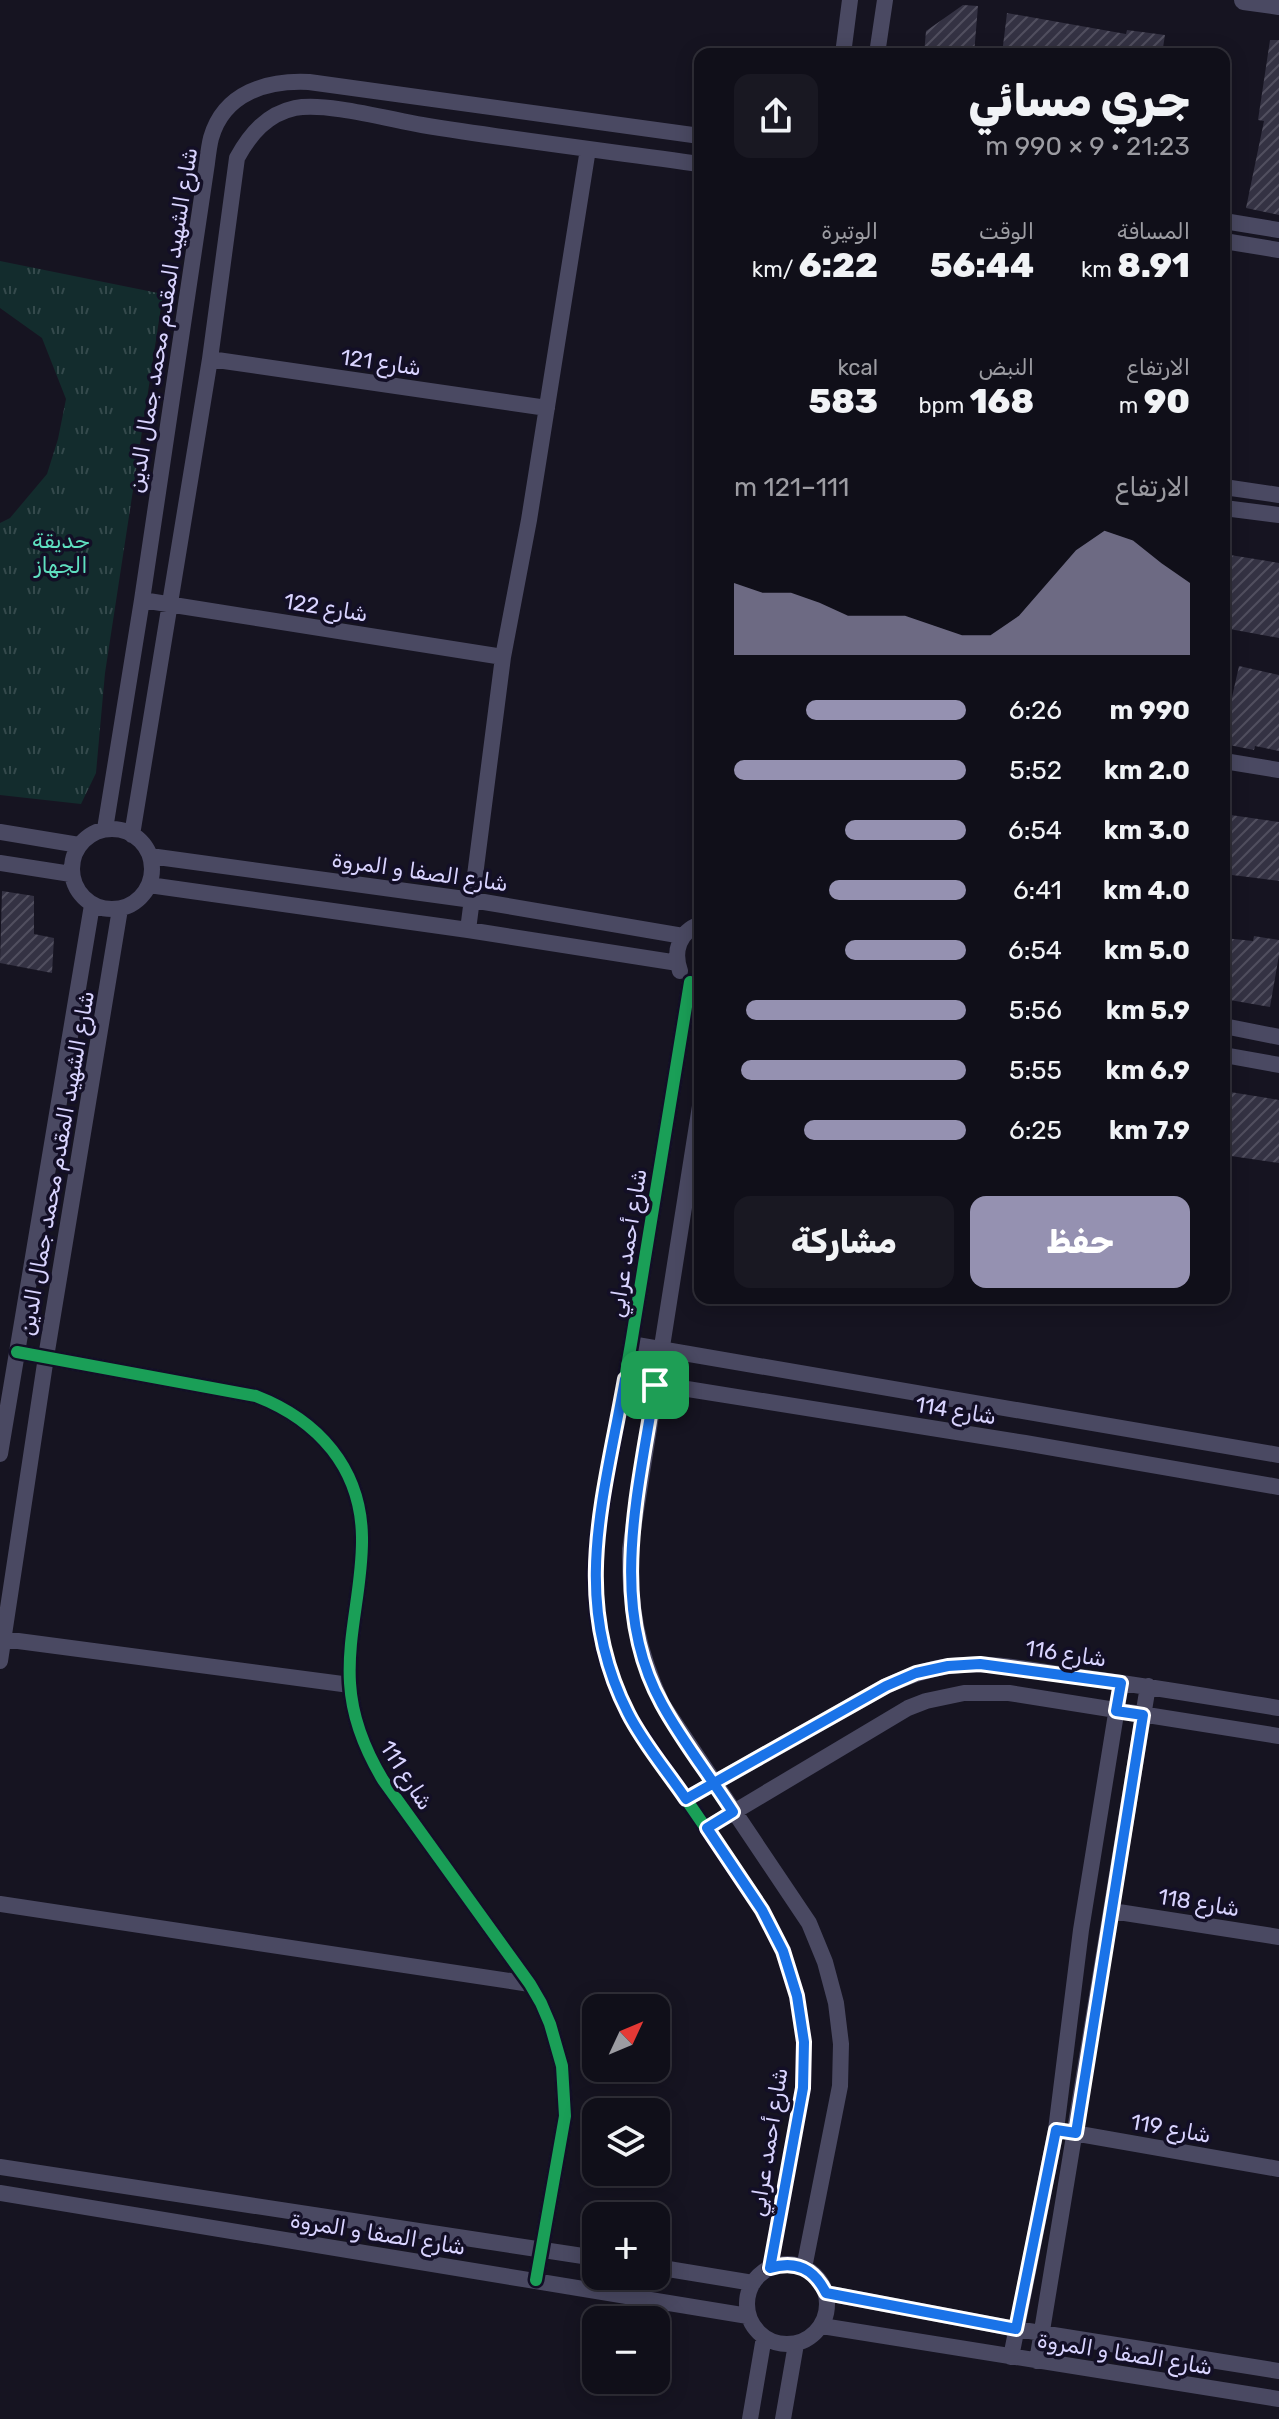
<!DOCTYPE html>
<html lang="ar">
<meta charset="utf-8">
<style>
body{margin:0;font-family:Rubik,"Noto Naskh Arabic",sans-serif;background:#191822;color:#f1f3f6;direction:rtl;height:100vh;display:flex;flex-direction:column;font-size:30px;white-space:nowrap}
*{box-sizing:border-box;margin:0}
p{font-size:26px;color:#9c9ca2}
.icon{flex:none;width:44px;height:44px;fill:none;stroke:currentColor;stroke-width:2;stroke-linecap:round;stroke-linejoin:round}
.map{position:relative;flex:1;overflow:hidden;direction:ltr}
.details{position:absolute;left:694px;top:48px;width:536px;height:1256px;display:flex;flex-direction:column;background:#100f19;border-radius:16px;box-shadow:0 4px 20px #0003,0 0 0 2px #302f38;direction:rtl}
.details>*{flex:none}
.needle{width:52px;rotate:46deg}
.buttons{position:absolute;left:582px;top:1994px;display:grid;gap:16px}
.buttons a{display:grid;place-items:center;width:88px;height:88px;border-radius:16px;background:#100f19;box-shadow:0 4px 20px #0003,0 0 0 2px #302f38;font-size:40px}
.pin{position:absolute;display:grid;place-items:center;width:68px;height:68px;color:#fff;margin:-34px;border-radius:16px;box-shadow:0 4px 12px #0006}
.round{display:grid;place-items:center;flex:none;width:84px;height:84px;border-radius:16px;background:#191822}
.headline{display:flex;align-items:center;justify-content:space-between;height:136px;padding:0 40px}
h1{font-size:44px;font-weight:800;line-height:60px}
.stats{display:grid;grid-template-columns:repeat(3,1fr);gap:12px;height:136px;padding:8px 40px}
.stats div{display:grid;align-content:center}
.stats b{font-size:34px;font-weight:800}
.stats small{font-size:22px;font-weight:400}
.stats p{font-size:22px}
.chart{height:224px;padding:16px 40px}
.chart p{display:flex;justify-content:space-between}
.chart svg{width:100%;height:144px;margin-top:8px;fill:#9591b1;opacity:.7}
.cta{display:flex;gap:16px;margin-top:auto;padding:16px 40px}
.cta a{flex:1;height:92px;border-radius:16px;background:#9591b1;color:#fff;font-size:32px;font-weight:800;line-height:92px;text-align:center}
.cta a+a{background:#191822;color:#f1f3f6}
ul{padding:0 40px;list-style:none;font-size:26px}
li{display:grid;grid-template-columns:128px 96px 1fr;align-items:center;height:60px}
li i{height:20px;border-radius:10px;background:#9591b1}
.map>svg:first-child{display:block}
</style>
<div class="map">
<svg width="1279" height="2419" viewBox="0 0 1279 2419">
<defs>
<pattern id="park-tufts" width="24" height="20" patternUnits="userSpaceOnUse" patternTransform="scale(2)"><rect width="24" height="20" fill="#132c2d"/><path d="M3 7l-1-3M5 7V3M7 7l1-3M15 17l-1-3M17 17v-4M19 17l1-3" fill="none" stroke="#354a4c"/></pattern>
<pattern id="building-hatch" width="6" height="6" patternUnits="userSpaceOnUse" patternTransform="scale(2)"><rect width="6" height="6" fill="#343243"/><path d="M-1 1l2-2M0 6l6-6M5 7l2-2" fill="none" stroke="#514f5f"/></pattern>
</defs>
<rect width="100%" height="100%" fill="#161421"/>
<path fill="url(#park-tufts)" d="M0,261L163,294L105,673L96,773L81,804L0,795V523L10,518L47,474L58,439L66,399L42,338L0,308Z"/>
<path fill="url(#building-hatch)" d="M963,5L978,6L974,54H924L926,31Z
M1007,13L1126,34L1127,30L1165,35L1162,54H1002Z
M1270,40H1279V215L1246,208L1264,121L1258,120Z
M1224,554L1279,563V638L1224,628Z
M1239,666L1279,675V751L1255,746L1254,750L1224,744V733Z
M1224,814L1279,822V881L1224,874Z
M2,891L34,896V934L54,938L52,973L0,963Z
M1254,936L1279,940V955L1270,1007L1224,999V938L1253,941Z
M1224,1091L1279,1100V1163L1224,1155Z"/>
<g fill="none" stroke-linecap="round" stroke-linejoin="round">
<path stroke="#4a4962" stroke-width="16" d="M843,54L850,0
M877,54L885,0
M1224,221L1279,230
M1224,241L1279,250
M210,359L547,408
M1224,487L1279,495
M1224,508L1279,515
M142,600L503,657
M1224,761L1279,770
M72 869a40 40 0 1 1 80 0a40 40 0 1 1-80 0Z
M105,829L142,600L207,163C208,155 209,146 211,138C224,92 268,80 309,82L700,136
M0,832L79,845
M132,835L210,359L237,158C250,134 267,114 295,108C326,102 388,119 422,125C514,140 607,151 700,164
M150,856L472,900L683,936
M0,863L71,874
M149,885L468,930L678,963
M468,930L503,657L529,520L588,149
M680,971C673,951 679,932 700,924
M690,982L631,1344L597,1537L594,1574L596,1611L602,1647L614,1683L629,1716L762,1910L783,1951L797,1996L804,2042L803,2088L770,2268
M1224,1026L1279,1037
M1224,1055L1279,1065
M700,1106L630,1549C629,1607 638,1651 662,1704L809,1923L825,1962L836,2003L841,2044L840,2086L804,2268
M631,1344L1279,1455
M17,1352L256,1396C318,1420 361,1468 362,1537C363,1586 347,1634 350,1683C352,1718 365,1750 383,1780L530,1984L541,2003L550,2024L562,2066L565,2116L536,2280
M625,1379L1025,1443L1279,1487
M0,1454L92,905
M3,1639L350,1685
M0,1661L46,1357L120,909
M686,1799L886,1686C907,1677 927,1669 950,1666C991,1661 1032,1670 1072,1676C1141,1685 1210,1697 1279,1708
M707,1828L908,1708L926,1701L964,1693H1009L1279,1736
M0,1904L530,1984
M1112,1911L1279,1937
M1068,2132L1279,2169
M0,2167L596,2258
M0,2193L748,2316
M747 2304a40 40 0 1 1 80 0a40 40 0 1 1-80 0Z
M656,2267L753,2283
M826,2293L1016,2329L1279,2371
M822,2326L1279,2399
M1011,2357L1056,2130L1081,1930L1121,1683
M1037,2361L1148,1686
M750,2419L764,2337
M783,2419L796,2344"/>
<path stroke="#4a4962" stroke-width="20" d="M1244,0L1279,5"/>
<g stroke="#130f26" stroke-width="17">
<path id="cycleway" d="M690,982L631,1344L597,1537L594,1574L596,1611L602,1647L614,1683L629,1716L762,1910L783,1951L797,1996L804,2042L803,2088L770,2268
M17,1352L256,1396C318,1420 361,1468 362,1537C363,1586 347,1634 350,1683C352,1718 365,1750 383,1780L530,1984L541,2003L550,2024L562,2066L565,2116L536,2280"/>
</g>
<use href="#cycleway" stroke="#1a9f57" stroke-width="12"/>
</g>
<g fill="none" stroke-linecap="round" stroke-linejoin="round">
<g stroke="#fff" stroke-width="16">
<path id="route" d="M655,1385C639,1490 607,1605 662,1704C682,1741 710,1776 733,1812L707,1828L762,1910L783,1951L797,1996L804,2042L803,2088L770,2268C796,2260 814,2269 826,2293L1016,2329L1056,2130L1076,2133L1143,1715L1116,1711L1121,1683L980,1664L948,1666L916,1673L886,1686L714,1783L686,1799C667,1771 643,1743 628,1713C570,1599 604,1498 625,1379L655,1385"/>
</g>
<use href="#route" stroke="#1a73e8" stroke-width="10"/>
</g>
<g text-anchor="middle" stroke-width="7" stroke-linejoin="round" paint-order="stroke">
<g font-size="22" fill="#d9d4ff" stroke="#130f26">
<text transform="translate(162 320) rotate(-81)" y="8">شارع الشهيد المقدم محمد جمال الدين</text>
<text transform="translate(381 362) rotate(8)" y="8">شارع 121</text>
<text transform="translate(326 607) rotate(9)" y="8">شارع 122</text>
<text transform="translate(420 871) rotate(8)" y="8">شارع الصفا و المروة</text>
<text transform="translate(56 1163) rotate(-80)" y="8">شارع الشهيد المقدم محمد جمال الدين</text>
<text transform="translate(627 1243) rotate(-81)" y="8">شارع أحمد عرابي</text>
<text transform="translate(956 1410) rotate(9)" y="8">شارع 114</text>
<text transform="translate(1066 1653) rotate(8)" y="8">شارع 116</text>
<text transform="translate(407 1775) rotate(57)" y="8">شارع 111</text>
<text transform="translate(1199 1902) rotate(9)" y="8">شارع 118</text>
<text transform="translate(1171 2128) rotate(10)" y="8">شارع 119</text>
<text transform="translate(768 2142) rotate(-81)" y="8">شارع أحمد عرابي</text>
<text transform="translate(378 2233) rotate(9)" y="8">شارع الصفا و المروة</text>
<text transform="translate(1125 2353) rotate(9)" y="8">شارع الصفا و المروة</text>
</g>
<g font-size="22" fill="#5fe0c0" stroke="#130f26">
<text x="61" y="548">حديقة<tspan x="61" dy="25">الجهاز</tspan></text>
</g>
</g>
</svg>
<div class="buttons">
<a><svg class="needle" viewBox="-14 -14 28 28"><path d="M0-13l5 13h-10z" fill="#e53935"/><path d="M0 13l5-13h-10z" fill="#9c9ca2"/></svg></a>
<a><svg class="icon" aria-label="layers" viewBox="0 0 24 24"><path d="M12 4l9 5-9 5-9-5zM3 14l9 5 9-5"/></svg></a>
<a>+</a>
<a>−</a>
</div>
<div class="pin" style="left:655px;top:1385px;background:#1e9e55"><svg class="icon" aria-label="arrive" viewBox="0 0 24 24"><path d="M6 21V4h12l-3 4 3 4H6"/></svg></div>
<section class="details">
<div class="headline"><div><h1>جري مسائي</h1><p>21:23 · 9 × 990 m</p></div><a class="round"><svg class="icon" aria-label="share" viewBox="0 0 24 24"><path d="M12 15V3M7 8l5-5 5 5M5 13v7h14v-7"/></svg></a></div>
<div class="stats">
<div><p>المسافة</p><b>8.91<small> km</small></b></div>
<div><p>الوقت</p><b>56:44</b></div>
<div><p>الوتيرة</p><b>6:22<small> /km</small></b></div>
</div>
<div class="stats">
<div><p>الارتفاع</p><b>90<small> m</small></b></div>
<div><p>النبض</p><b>168<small> bpm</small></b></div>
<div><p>kcal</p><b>583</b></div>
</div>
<div class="chart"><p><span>الارتفاع</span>111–121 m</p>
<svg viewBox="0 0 160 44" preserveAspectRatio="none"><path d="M0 44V22L10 25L20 25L30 28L40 32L50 32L60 32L70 35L80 38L90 38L100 32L110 22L120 12L130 6L140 9L150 16L160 22V44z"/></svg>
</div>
<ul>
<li><b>990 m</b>6:26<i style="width:69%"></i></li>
<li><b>2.0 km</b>5:52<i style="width:100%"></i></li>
<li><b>3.0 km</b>6:54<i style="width:52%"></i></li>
<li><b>4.0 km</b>6:41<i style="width:59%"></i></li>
<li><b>5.0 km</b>6:54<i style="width:52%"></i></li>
<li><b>5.9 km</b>5:56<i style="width:95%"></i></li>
<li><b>6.9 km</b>5:55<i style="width:97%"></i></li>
<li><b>7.9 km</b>6:25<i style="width:70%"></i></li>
</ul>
<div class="cta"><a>حفظ</a><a>مشاركة</a></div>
</section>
</div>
